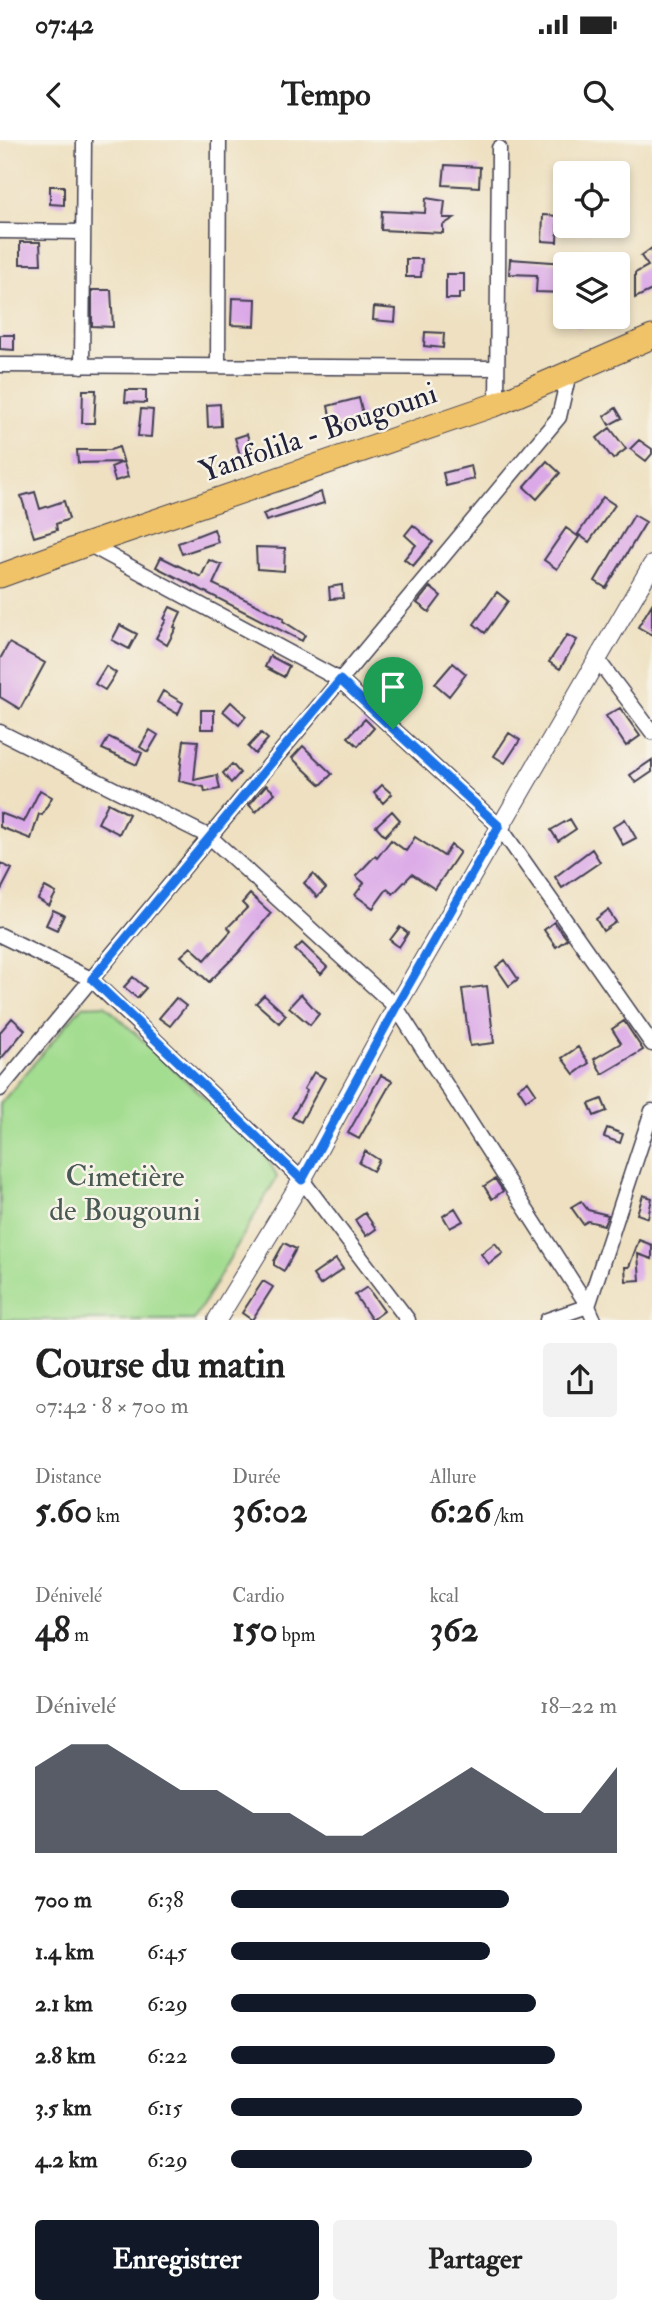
<!DOCTYPE html>
<html lang="fr">
<meta charset="utf-8">
<style>
body{margin:0;font-family:"IM FELL Double Pica",serif;background:#f2f2f2;color:#222;height:100vh;display:flex;flex-direction:column;font-size:26px;white-space:nowrap}
*{box-sizing:border-box;margin:0}
p{font-size:23px;color:#767676}
.icon{flex:none;width:38px;height:38px;fill:none;stroke:currentColor;stroke-width:2;stroke-linecap:round;stroke-linejoin:round}
.map{position:relative;height:1180px;overflow:hidden}
.details{display:flex;flex-direction:column;background:#fff;flex:1}
.details>*{flex:none}
.fabs{position:absolute;left:553px;top:21px;display:grid;gap:14px}
.fabs a{display:grid;place-items:center;width:77px;height:77px;border-radius:7px;background:#fff;box-shadow:0 4px 10px #0003;font-size:35px}
.pin{position:absolute;display:grid;place-items:center;width:60px;height:60px;color:#fff;margin:-72px -30px;border-radius:50% 50% 50% 0;rotate:-45deg;box-shadow:0 0 7px #0007}
.pin .icon{rotate:45deg}
.round{display:grid;place-items:center;flex:none;width:74px;height:74px;border-radius:7px;background:#f2f2f2}
.summary{display:flex;align-items:center;justify-content:space-between;height:119px;padding:0 35px}
h1{font-size:38px;font-weight:700;line-height:52px}
.stats{display:grid;grid-template-columns:repeat(3,1fr);gap:10px;height:119px;padding:7px 35px}
.stats div{display:grid;align-content:center}
.stats b{font-size:35px;font-weight:700}
.stats small{font-size:19px;font-weight:400}
.stats p{font-size:19px}
.chart{height:196px;padding:14px 35px}
.chart p{display:flex;justify-content:space-between}
.chart svg{width:100%;height:126px;margin-top:7px;fill:#111827;opacity:.7}
.primary-button{display:flex;gap:14px;margin-top:auto;padding:14px 35px}
.primary-button a{flex:1;height:80px;border-radius:7px;background:#111827;color:#fff;font-size:28px;font-weight:700;line-height:80px;text-align:center}
.primary-button a+a{background:#f2f2f2;color:#222}
ul{padding:0 35px;list-style:none;font-size:23px}
li{display:grid;grid-template-columns:112px 84px 1fr;align-items:center;height:52px}
li i{height:18px;border-radius:9px;background:#111827}
.status{display:flex;justify-content:space-between;align-items:center;height:49px;padding:0 35px;background:#fff;direction:ltr}
.status svg{height:19px;fill:currentColor}
header{display:flex;justify-content:space-between;align-items:center;height:91px;padding:0 35px;background:#fff;font-size:32px;font-weight:700}
.map>svg:first-child{display:block}
</style>
<div class="status"><b>07:42</b><svg viewBox="0 0 49 12"><path d="M0 12V9h3v3zM5 12V6h3v6zM10 12V3h3v9zM15 12V0h3v12zM26 1h20v11H26zM47 4h2v5h-2z"/></svg></div>
<header><svg class="icon" aria-label="back" viewBox="0 0 24 24"><path d="M15 5l-7 7 7 7"/></svg>Tempo<svg class="icon" aria-label="search" viewBox="0 0 24 24"><circle cx="10" cy="10" r="6"/><path d="M15 15l6 6"/></svg></header>
<div class="map">
<svg width="652" height="1180" viewBox="0 0 652 1180">
<rect width="100%" height="100%" fill="#f7f3e8"/>
<filter id="ink" filterUnits="userSpaceOnUse"><feTurbulence type="fractalNoise" baseFrequency=".0143" numOctaves="2"/><feDisplacementMap in="SourceGraphic" scale="14" xChannelSelector="R" yChannelSelector="G"/><feConvolveMatrix kernelMatrix="1 2 1 2 8 2 1 2 1" color-interpolation-filters="sRGB"/></filter>
<filter id="wash" filterUnits="userSpaceOnUse"><feTurbulence type="fractalNoise" baseFrequency=".00686" numOctaves="4" result="noise"/><feDisplacementMap in="SourceGraphic" scale="28" xChannelSelector="R" yChannelSelector="G"/><feGaussianBlur stdDeviation="1.57" result="paint"/><feColorMatrix in="noise" values="0 0 0 0 0 0 0 0 0 0 0 0 0 0 0 0 0 1.4 0 .05"/><feComposite in="paint" operator="in"/></filter>
<g filter="url(#wash)">
<rect width="100%" height="100%" fill="#eee0c0"/>
<path fill="#a3dd90" stroke="#628066" stroke-width="2" d="M105,865L266,1015L277,1037L194,1180H0V964L82,866Z"/>
<g id="blocks">
<path fill="#dba9e8" d="M445,25L480,27L479,47L443,45Z
M50,46H64V65L50,64Z
M426,58L445,61L443,78H454L443,85V93L381,90L382,71L425,73Z
M543,75L558,76L557,102L542,101Z
M20,102H40L41,124H20Z
M652,108V150L635,158V133L648,126L641,116Z
M406,119H422L421,137H406Z
M510,119L565,123V153L536,152L537,135L509,134Z
M446,134H464V153H459V159H446Z
M92,150H111L113,187L92,186Z
M232,158L256,159L255,186L231,185Z
M374,167L396,169L395,182L373,180Z
M573,177H603L578,188Z
M425,192L444,193L443,208L424,206Z
M0,195H14V210L0,209Z
M83,250H96L94,283H82Z
M126,250H146V263L125,262Z
M359,258L364,278L332,286L328,266Z
M220,264L221,286L208,287L207,265Z
M616,268L622,278L609,285L604,276Z
M141,269L153,270L151,297L138,296Z
M610,288L626,309L613,319L597,298Z
M247,294L253,315L241,318L235,298Z
M639,300L652,309V314L646,321L630,309Z
M119,307L128,337L115,341L111,327L123,322L78,323L77,310H110Z
M547,321L560,333L537,359L524,347Z
M471,326L474,339L446,346L443,333Z
M35,352L40,369L64,361L69,379L56,384L57,390L34,397L21,356Z
M321,352L324,363L266,381L263,374Z
M603,357L615,365L589,402L578,394Z
M634,375L646,382L606,448L595,441Z
M413,385L433,402L413,426L404,419L416,405L405,395Z
M566,388L579,397L557,429L544,420Z
M214,389L218,402L182,414L178,403Z
M256,407L285,408L284,431L257,429Z
M161,417L201,437L209,420L222,425L213,444L284,478L283,481L305,495L302,501L156,427Z
M342,445L343,458L330,459L329,447Z
M430,447L441,456L429,472L417,463Z
M497,452L508,461L485,493L474,484Z
M652,464V495L638,487Z
M170,467L181,472L174,487L176,488L167,505L156,498L166,480L164,479Z
M120,485L137,494L129,509L112,500Z
M567,495L577,500L560,529L549,522Z
M9,503L45,523L20,569L0,557V519Z
M270,516L289,526L284,537L265,527Z
M453,523L466,534L449,556L435,544Z
M106,526L116,533L105,550L95,544Z
M407,530L416,538L406,548L397,540Z
M163,551L183,563L178,574L157,562Z
M231,562L246,576L239,585L223,571Z
M620,568L640,596L626,606L606,576Z
M201,570H214V589H201Z
M365,579L374,588L358,606L348,597Z
M150,590L158,595L148,612L140,607Z
M261,593L268,599L255,614L248,607Z
M509,593L520,600L505,623L494,616Z
M109,597L142,613L137,625L102,609Z
M184,600L198,601L194,640L217,635L220,649L205,652L204,647L179,641Z
M303,606L332,634L321,645L292,618Z
M652,620V632L636,643L630,635Z
M232,624L240,633L231,643L223,633Z
M266,645L275,653L256,672L249,665Z
M382,645L392,654L383,663L374,653Z
M40,650L52,657L42,675L39,674L31,699L0,687V673L24,682Z
M108,663L129,674L119,694L98,683Z
M392,671L400,680L385,696L376,686Z
M570,679L576,689L558,701L551,690Z
M625,679L636,698L623,705L613,687Z
M415,697L444,716L451,705L460,712L435,749L412,734L393,754L387,749L373,768L355,755L364,743L356,736L375,716L377,718L391,700L406,711Z
M592,709L600,722L562,748L555,737Z
M0,723L12,729L0,752Z
M313,734L326,748L317,757L304,743Z
M45,747L56,753L49,766L38,759Z
M250,754L271,773L240,811L209,842L181,816L191,807L205,820L231,791L228,787L247,768L242,763Z
M53,770L64,775L57,790L46,785Z
M608,770L616,782L603,791L596,779Z
M554,782L567,799L556,807L544,790Z
M400,787L408,793L399,807L390,800Z
M302,803L327,827L321,834L295,810Z
M505,820L518,839L509,846L496,827Z
M133,837L146,848L137,858L124,847Z
M487,846L494,903L470,906L462,849Z
M301,854L319,874L310,885L289,867Z
M264,855L286,875L279,883L256,863Z
M176,858L186,866L170,886L159,878Z
M12,878L25,890L0,920V892Z
M624,881L643,910L602,934L594,919L621,903L612,889Z
M578,907L589,923L574,934L562,918Z
M314,932L325,938L301,982L292,977L307,951L304,949Z
M381,935L392,941L359,999L348,993Z
M528,941L536,953L526,960L518,948Z
M602,959L607,971L594,976L589,964Z
M607,988L623,994L620,1003L604,997Z
M365,1011L379,1020L373,1031L359,1023Z
M495,1039L503,1051L492,1059L484,1046Z
M643,1055L652,1058L648,1078L637,1074Z
M581,1061L588,1070L608,1075L604,1085L588,1081L583,1084L571,1067Z
M455,1068L463,1081L450,1088L443,1076Z
M365,1073L376,1089L366,1096L355,1080Z
M639,1100L652,1105V1119L638,1114L640,1140L626,1141L625,1127H629Z
M284,1103L296,1109L284,1131L274,1125V1121Z
M495,1103L503,1113L489,1124L481,1114Z
M336,1119L343,1129L320,1145L313,1135Z
M263,1141L273,1147L252,1180L242,1173Z
M367,1147L384,1171L372,1180L355,1155Z"/>
</g>
</g>
<g filter="url(#ink)">
<use href="#blocks" fill-opacity="0" stroke="#413e4f" stroke-width="2"/>
<g fill="none" stroke-linecap="round" stroke-linejoin="round">
<g stroke="#413e4f" stroke-width="17">
<path id="minor" d="M0,91L83,92
M0,225L497,228
M82,226L84,0
M218,226L219,0
M497,264L499,8
M88,404L340,540L499,686L652,904
M597,519L652,592
M0,592L210,697L396,867L588,1166L594,1180
M0,795L91,839L302,1040L408,1180
M0,949L559,277L569,233
M547,1180L588,1166L652,971"/>
</g>
<g stroke="#413e4f" stroke-width="20">
<path id="tertiary" d="M217,1180L302,1040L396,867L652,425"/>
</g>
<g stroke="#413e4f" stroke-width="25">
<path id="primary" d="M0,436L88,404L497,264L652,197"/>
</g>
<use href="#minor" stroke="#fff" stroke-width="14"/>
<use href="#tertiary" stroke="#fff" stroke-width="18"/>
<use href="#primary" stroke="#f1c369" stroke-width="23"/>
</g>
</g>
<g fill="none" stroke-linecap="round" stroke-linejoin="round" filter="url(#ink)">
<g stroke="#fff" stroke-width="14">
<path id="route" d="M340,540L499,686L396,867L302,1040L92,839Z"/>
</g>
<use href="#route" stroke="#1a73e8" stroke-width="9"/>
</g>
<g text-anchor="middle" stroke-width="5" stroke-linejoin="round" paint-order="stroke">
<g font-size="30" fill="#22223b" stroke="#f7f3e8">
<text transform="translate(318 292) rotate(-19)" y="10">Yanfolila - Bougouni</text>
</g>
<g font-size="30" fill="#495a54" stroke="#f7f3e8">
<text x="125" y="1046">Cimetière<tspan x="125" dy="34">de Bougouni</tspan></text>
</g>
</g>
</svg>
<div class="fabs">
<a><svg class="icon" aria-label="locate" viewBox="0 0 24 24"><circle cx="12" cy="12" r="6"/><path d="M12 2v4M12 18v4M2 12h4M18 12h4"/></svg></a>
<a><svg class="icon" aria-label="layers" viewBox="0 0 24 24"><path d="M12 4l9 5-9 5-9-5zM3 14l9 5 9-5"/></svg></a>
</div>
<div class="pin" style="left:393px;top:589px;background:#1e9e55"><svg class="icon" aria-label="arrive" viewBox="0 0 24 24"><path d="M6 21V4h12l-3 4 3 4H6"/></svg></div>
</div>
<section class="details">
<div class="summary"><div><h1>Course du matin</h1><p>07:42 · 8 × 700 m</p></div><a class="round"><svg class="icon" aria-label="share" viewBox="0 0 24 24"><path d="M12 15V3M7 8l5-5 5 5M5 13v7h14v-7"/></svg></a></div>
<div class="stats">
<div><p>Distance</p><b>5.60<small> km</small></b></div>
<div><p>Durée</p><b>36:02</b></div>
<div><p>Allure</p><b>6:26<small> /km</small></b></div>
</div>
<div class="stats">
<div><p>Dénivelé</p><b>48<small> m</small></b></div>
<div><p>Cardio</p><b>150<small> bpm</small></b></div>
<div><p>kcal</p><b>362</b></div>
</div>
<div class="chart"><p><span>Dénivelé</span>18–22 m</p>
<svg viewBox="0 0 160 44" preserveAspectRatio="none"><path d="M0 44V14L10 6L20 6L30 14L40 22L50 22L60 30L70 30L80 38L90 38L100 30L110 22L120 14L130 22L140 30L150 30L160 14V44z"/></svg>
</div>
<ul>
<li><b>700 m</b>6:38<i style="width:72%"></i></li>
<li><b>1.4 km</b>6:45<i style="width:67%"></i></li>
<li><b>2.1 km</b>6:29<i style="width:79%"></i></li>
<li><b>2.8 km</b>6:22<i style="width:84%"></i></li>
<li><b>3.5 km</b>6:15<i style="width:91%"></i></li>
<li><b>4.2 km</b>6:29<i style="width:78%"></i></li>
</ul>
<div class="primary-button"><a>Enregistrer</a><a>Partager</a></div>
</section>
